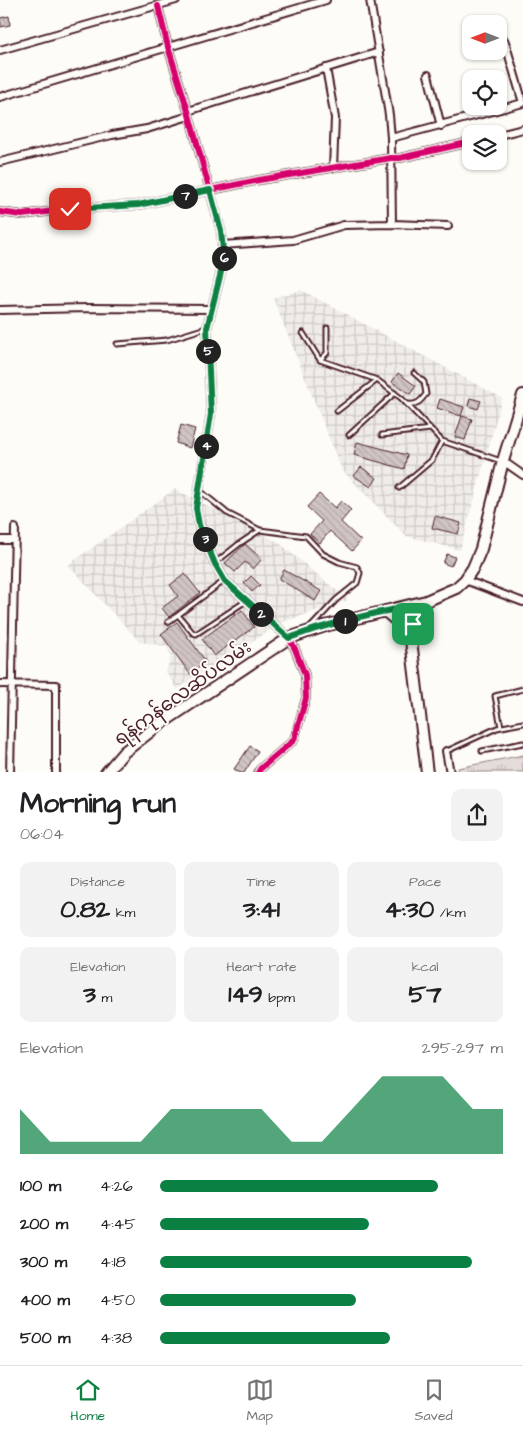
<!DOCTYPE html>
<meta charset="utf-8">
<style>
body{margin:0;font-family:"Architects Daughter","Noto Sans Myanmar",sans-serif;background:#f2f2f2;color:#202124;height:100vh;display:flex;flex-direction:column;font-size:19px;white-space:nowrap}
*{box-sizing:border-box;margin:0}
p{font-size:16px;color:#757577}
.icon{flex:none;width:28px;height:28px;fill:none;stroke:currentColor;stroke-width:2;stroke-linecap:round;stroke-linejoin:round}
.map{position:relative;height:772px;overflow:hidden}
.panel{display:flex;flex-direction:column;background:#fff;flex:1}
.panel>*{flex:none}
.needle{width:32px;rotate:270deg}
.tools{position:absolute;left:462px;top:15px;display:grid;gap:10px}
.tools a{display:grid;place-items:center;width:45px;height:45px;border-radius:10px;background:#fff;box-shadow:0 1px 4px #0004;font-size:25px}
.pin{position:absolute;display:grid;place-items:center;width:42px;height:42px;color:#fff;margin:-21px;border-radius:10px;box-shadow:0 2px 8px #0006}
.km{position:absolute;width:25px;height:25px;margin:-12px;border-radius:50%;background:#222;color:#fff;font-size:14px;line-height:25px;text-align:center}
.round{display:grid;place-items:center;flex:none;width:52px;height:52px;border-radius:10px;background:#f2f2f2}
.summary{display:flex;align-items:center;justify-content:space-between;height:85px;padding:0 20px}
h1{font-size:28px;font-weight:800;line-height:38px}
.stats{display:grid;grid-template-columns:repeat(3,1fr);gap:8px;height:85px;padding:5px 20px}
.stats div{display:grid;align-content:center;border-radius:10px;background:#f2f2f2;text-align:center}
.stats b{font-size:25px;font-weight:800}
.stats small{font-size:14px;font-weight:400}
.stats p{font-size:14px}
.chart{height:140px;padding:10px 20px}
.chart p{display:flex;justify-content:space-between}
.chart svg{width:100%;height:90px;margin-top:5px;fill:#0b8043;opacity:.7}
ul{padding:0 20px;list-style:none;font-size:16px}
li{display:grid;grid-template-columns:80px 60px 1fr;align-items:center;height:38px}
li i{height:12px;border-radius:6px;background:#0b8043}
.tabs{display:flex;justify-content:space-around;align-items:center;height:70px;border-top:1px solid #e0e0e0;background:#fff;font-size:14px;color:#757577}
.tabs a{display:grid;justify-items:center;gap:2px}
.tabs .selected{color:#0b8043}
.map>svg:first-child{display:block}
</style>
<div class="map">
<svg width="523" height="773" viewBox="0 0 523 773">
<defs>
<pattern id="industrial-grid" width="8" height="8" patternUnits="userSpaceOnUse" patternTransform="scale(1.25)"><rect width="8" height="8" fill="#f0ece8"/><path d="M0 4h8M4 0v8" fill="none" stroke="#cfcac7"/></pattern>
<pattern id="grass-tufts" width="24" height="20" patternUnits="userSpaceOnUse" patternTransform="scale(1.25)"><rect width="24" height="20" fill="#e3dcda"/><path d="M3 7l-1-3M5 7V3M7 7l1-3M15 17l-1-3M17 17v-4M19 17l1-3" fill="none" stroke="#c4bcbb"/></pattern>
<pattern id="building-back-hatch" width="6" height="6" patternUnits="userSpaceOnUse" patternTransform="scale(1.25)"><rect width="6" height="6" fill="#d0c5c4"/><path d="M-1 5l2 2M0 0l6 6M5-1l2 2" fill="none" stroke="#b4a9a9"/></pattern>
</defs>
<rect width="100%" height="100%" fill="#fdfcf7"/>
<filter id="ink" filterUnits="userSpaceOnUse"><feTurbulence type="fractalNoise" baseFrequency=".02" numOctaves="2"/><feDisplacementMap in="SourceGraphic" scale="10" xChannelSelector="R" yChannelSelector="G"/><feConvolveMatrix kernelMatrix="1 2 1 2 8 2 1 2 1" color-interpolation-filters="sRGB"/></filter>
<g filter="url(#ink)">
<path fill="url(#industrial-grid)" d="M301,290L502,398L460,550L406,536L342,470L273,298Z
M175,489L278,542L348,600L283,622L177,689L166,672L171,656L166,646L140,642L68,565Z"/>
<path fill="url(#grass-tufts)" stroke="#967e82" d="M523,755V772H459L458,768Z"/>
<path fill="url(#building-back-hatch)" stroke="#4a1f2b" d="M9,16L10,25L1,27L0,18Z
M398,373L416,386L410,394L392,382Z
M470,398L481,401L478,409L468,406Z
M440,399L464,407L461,416L437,408Z
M462,416L472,419L465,440L455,437Z
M181,425L195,429L190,448L176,443Z
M357,442L407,455L404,469L354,455Z
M361,467L377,478L371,487L354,476Z
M319,494L335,508L341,501L351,510L341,522L361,541L352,551L330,531L320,543L310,534L322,521L307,507Z
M435,516L461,523L458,534L432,528Z
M245,544L262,559L253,569L245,562L235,572L225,563Z
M447,554L455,557L451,566L443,563Z
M284,570L321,591L315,601L279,579Z
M185,574L200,593L169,617L162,608L178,596L170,585Z
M251,576L260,585L252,592L244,583Z
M242,610L254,627L214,656L202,639Z
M177,622L206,662L190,674L161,634Z
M250,746L258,751L244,773H240L234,769Z"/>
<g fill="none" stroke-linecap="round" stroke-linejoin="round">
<g stroke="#4a1f2b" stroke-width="7">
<path id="service" d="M303,333L320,360L377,380L401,398L442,441L501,461
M117,344L167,340L206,328
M320,360L327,353V328
M408,404C417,405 420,402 426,394L424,382L414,373
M337,411L377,380
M349,435L395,393
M382,435L430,429
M399,488L432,460L442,441
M199,490L227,513L260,530L306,536L323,554L339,562L357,567L360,573L357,583L336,600L311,627
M215,563L239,544L260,530
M224,581L178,615L193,633L196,634L246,601
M168,622L178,615
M501,727L495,696L523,689
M447,751L497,728L523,723
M482,751L523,743"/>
</g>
<g stroke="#4a1f2b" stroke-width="10">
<path id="minor" d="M370,0L389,115L391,138L523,103
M158,6L168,47L188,111L221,231L224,260L207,328L211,414L196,508L199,525L215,564L225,581L289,638L295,649L305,675L306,698L294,740L260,769L258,773
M499,38L504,40L505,42L523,103
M0,50L176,0
M326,68L335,118L333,168
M428,75L441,126
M0,97L326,0
M188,111L379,52
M499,135L523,129
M391,138L392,224
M0,162L112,135L147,129L189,116
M0,212L22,215L70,209L138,205L259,180L391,158H400L471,142
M222,245L293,240L344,225L392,224L448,226
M0,310L88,308L211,309
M503,461L523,475
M0,540H15
M465,580L523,602
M0,684L56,685V773
M446,751L450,773
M10,773L15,528"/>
</g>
<g stroke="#4a1f2b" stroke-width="14">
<path id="primary" d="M407,607L427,773
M385,611L399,623L409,638
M410,630L419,612L426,601
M106,773L124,752L156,727L289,638L325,626L426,601L456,588L465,580L473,568L481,549L503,461L523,395"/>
</g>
<use href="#service" stroke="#fdfcf7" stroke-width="3"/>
<use href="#minor" stroke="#fdfcf7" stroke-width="6"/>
<use href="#primary" stroke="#fdfcf7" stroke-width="10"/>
<g stroke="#fdfcf7" stroke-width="9">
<path id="cycleway" d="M158,6L168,47L188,111L221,231L224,260L207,328L211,414L196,508L199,525L215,564L225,581L289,638L295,649L305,675L306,698L294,740L260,769L258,773
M0,212L22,215L70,209L138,205L259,180L391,158H400L471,142"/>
</g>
<use href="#cycleway" stroke="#d6006c" stroke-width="6"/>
</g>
</g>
<g fill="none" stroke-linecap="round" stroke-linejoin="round" filter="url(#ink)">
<g stroke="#fff" stroke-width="10">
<path id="route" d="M70,209L138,205L210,190L221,231L224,260L207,328L211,414L196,508L199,525L215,564L225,581L289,638C327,624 367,614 407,607L409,631L413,624"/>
</g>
<use href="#route" stroke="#0b8043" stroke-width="6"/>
</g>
<g text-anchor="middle" stroke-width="4" stroke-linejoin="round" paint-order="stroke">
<g font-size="19" fill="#4a1f2b" stroke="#fdfcf7">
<text transform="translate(182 692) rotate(-36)" y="7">ရန်ကုန်လေဆိပ်လမ်း</text>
</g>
</g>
</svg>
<div class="tools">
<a><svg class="needle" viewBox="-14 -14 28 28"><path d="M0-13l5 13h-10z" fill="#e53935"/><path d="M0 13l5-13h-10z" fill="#757577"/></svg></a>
<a><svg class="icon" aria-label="locate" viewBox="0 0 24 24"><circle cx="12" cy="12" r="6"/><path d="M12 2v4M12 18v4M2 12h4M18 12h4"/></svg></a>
<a><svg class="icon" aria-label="layers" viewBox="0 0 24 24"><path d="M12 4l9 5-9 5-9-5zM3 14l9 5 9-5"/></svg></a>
</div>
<div class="pin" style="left:413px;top:624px;background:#1e9e55"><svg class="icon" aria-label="arrive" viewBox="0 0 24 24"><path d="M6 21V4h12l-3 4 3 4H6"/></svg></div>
<div class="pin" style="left:70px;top:209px;background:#d93025"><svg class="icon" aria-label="check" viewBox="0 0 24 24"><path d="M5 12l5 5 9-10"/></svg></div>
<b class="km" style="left:345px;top:621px">1</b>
<b class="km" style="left:261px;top:614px">2</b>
<b class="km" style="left:205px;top:539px">3</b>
<b class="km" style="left:206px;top:446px">4</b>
<b class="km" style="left:208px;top:351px">5</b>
<b class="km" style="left:224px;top:258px">6</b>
<b class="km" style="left:185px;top:196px">7</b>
</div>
<section class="panel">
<div class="summary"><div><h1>Morning run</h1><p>06:04</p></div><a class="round"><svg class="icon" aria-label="share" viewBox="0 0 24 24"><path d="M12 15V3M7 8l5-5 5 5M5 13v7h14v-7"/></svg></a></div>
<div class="stats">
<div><p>Distance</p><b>0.82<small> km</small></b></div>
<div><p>Time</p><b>3:41</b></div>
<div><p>Pace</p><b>4:30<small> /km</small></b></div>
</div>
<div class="stats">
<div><p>Elevation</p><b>3<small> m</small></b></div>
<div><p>Heart rate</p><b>149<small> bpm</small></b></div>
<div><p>kcal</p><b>57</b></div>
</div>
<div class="chart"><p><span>Elevation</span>295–297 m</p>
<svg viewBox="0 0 160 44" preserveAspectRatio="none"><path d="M0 44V22L10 38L20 38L30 38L40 38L50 22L60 22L70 22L80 22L90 38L100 38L110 22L120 6L130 6L140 6L150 22L160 22V44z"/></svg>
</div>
<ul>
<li><b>100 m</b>4:26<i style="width:81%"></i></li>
<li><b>200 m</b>4:45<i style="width:61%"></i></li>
<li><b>300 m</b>4:18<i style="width:91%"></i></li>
<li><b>400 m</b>4:50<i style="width:57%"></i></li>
<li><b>500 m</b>4:38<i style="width:67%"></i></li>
</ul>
</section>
<nav class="tabs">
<a class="selected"><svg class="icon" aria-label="home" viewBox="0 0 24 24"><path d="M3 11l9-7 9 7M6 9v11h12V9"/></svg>Home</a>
<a><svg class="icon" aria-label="map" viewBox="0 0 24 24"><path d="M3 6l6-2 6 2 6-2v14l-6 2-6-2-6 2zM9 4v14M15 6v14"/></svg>Map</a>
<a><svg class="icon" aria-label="saved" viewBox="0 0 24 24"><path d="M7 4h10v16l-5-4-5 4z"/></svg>Saved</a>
</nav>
